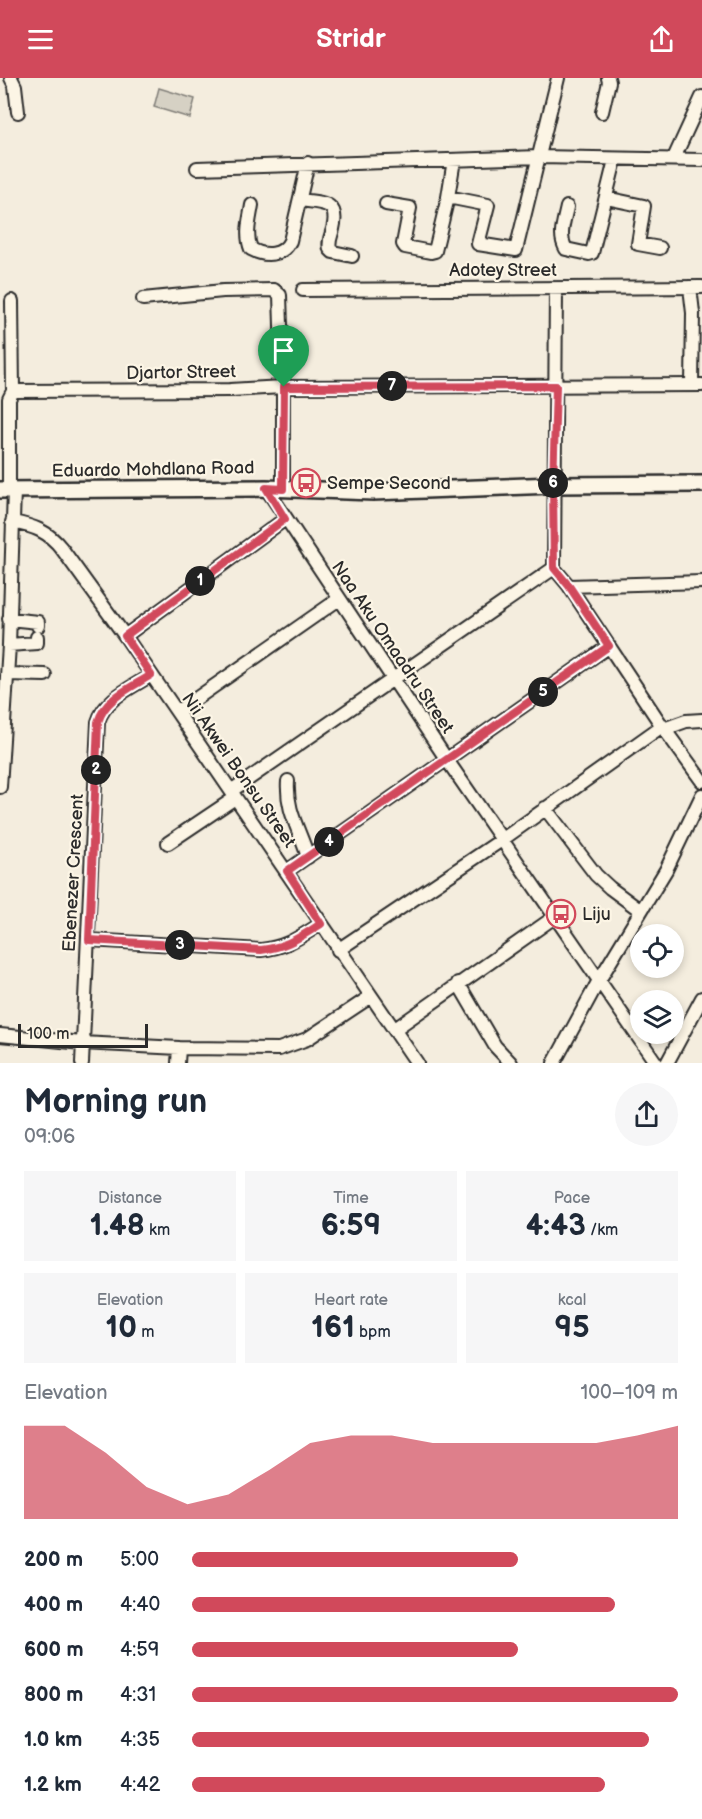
<!DOCTYPE html>
<meta charset="utf-8">
<style>
body{margin:0;font-family:"Balsamiq Sans",sans-serif;background:#f6f6f7;color:#1f2937;height:100vh;display:flex;flex-direction:column;font-size:22px;white-space:nowrap}
*{box-sizing:border-box;margin:0}
p{font-size:20px;color:#747a83}
.icon{flex:none;width:33px;height:33px;fill:none;stroke:currentColor;stroke-width:2;stroke-linecap:round;stroke-linejoin:round}
.map{position:relative;height:985px;overflow:hidden}
.sheet{display:flex;flex-direction:column;background:#fff;flex:1}
.sheet>*{flex:none}
.tools{position:absolute;left:630px;top:846px;display:grid;gap:12px}
.tools a{display:grid;place-items:center;width:54px;height:54px;border-radius:50%;background:#fff;box-shadow:0 3px 9px #0003;font-size:30px}
.scale{position:absolute;left:18px;bottom:15px;width:130px;box-sizing:border-box;padding-left:6px;border:3px solid #2b2b2b;border-top:0;font-size:16px;line-height:21px;white-space:nowrap;color:#2b2b2b;-webkit-text-stroke:4px #fcf5e5;paint-order:stroke}
.pin{position:absolute;display:grid;place-items:center;width:51px;height:51px;color:#fff;margin:-62px -26px;border-radius:50% 50% 50% 0;rotate:-45deg;box-shadow:0 0 6px #0007}
.pin .icon{rotate:45deg}
.km{position:absolute;width:30px;height:30px;margin:-15px;border-radius:50%;background:#222;color:#fff;font-size:16px;line-height:30px;text-align:center}
.round{display:grid;place-items:center;flex:none;width:63px;height:63px;border-radius:32px;background:#f6f6f7}
.headline{display:flex;align-items:center;justify-content:space-between;height:102px;padding:0 24px}
h1{font-size:33px;font-weight:800;line-height:45px}
.stats{display:grid;grid-template-columns:repeat(3,1fr);gap:9px;height:102px;padding:6px 24px}
.stats div{display:grid;align-content:center;border-radius:0px;background:#f6f6f7;text-align:center}
.stats b{font-size:30px;font-weight:800}
.stats small{font-size:16px;font-weight:400}
.stats p{font-size:16px}
.chart{height:168px;padding:12px 24px}
.chart p{display:flex;justify-content:space-between}
.chart svg{width:100%;height:108px;margin-top:6px;fill:#d1495b;opacity:.7}
ul{padding:0 24px;list-style:none;font-size:20px}
li{display:grid;grid-template-columns:96px 72px 1fr;align-items:center;height:45px}
li i{height:15px;border-radius:8px;background:#d1495b}
header{display:flex;justify-content:space-between;align-items:center;height:78px;padding:0 24px;background:#d1495b;color:#fff;font-size:27px;font-weight:800}
.map>svg:first-child{display:block}
</style>
<header><svg class="icon" aria-label="menu" viewBox="0 0 24 24"><path d="M4 6h16M4 12h16M4 18h16"/></svg>Stridr<svg class="icon" aria-label="share" viewBox="0 0 24 24"><path d="M12 15V3M7 8l5-5 5 5M5 13v7h14v-7"/></svg></header>
<div class="map">
<svg width="702" height="985" viewBox="0 0 702 985">
<rect width="100%" height="100%" fill="#f4edde"/>
<filter id="ink" filterUnits="userSpaceOnUse"><feTurbulence type="fractalNoise" baseFrequency=".0167" numOctaves="2"/><feDisplacementMap in="SourceGraphic" scale="12" xChannelSelector="R" yChannelSelector="G"/><feConvolveMatrix kernelMatrix="1 2 1 2 8 2 1 2 1" color-interpolation-filters="sRGB"/></filter>
<g filter="url(#ink)">
<path fill="#d6d1c4" stroke="#807e78" stroke-width="1.5" d="M159,10L195,21L190,40L154,29Z"/>
<g fill="none" stroke-linecap="round" stroke-linejoin="round">
<g stroke="#2b2b2b" stroke-width="16">
<path id="minor" d="M11,0L15,8L18,34
M602,34L609,4L608,0
M674,80L702,19
M197,90L539,79L702,82
M448,119L488,127L478,166L516,172L558,0
M606,120L644,128L638,166L660,170
M300,122C322,125 340,123 333,151C331,158 328,164 330,171L333,174L352,178
M386,126L410,130L403,166L405,169L431,174L435,173L448,119L454,82
M252,127C250,141 245,156 251,171C265,179 283,178 290,163L308,85
M567,129C564,144 558,157 566,171L589,176L592,175L615,82
M690,209L693,235L692,307
M556,211L554,490L569,508L662,648L702,703
M303,212L702,209
M143,221L223,213L274,212L280,217L283,309V411
M12,223L13,313
M266,410L447,682L656,985
M9,412V321L13,313L230,312L283,309L702,307
M12,444C34,448 48,453 62,471L125,558L417,985
M569,508L702,504
M9,541L38,544V548
M125,558L285,441
M9,567L37,565V559
M7,596L45,597
M177,634L339,521
M664,651L686,643L702,642
M288,703C286,733 299,750 308,779
M0,709L9,567L14,412
M231,713L554,490
M545,730L596,797L610,810L641,833
M168,765L235,720
M287,793L609,568
M89,862L261,872C287,869 298,860 321,846
M338,872L503,761L662,648
M458,905L495,968L511,985
M395,951L556,838
M0,957L82,965L179,970L279,971L307,961L370,919
M82,985L98,644C105,620 131,610 151,597
M178,985L179,970
M554,985L598,904L666,792L702,717
M667,985L702,920"/>
</g>
<g stroke="#2b2b2b" stroke-width="20">
<path id="major" d="M0,412L266,410L373,414L553,407L702,406"/>
</g>
<use href="#minor" stroke="#fcf5e5" stroke-width="12"/>
<use href="#major" stroke="#fcf5e5" stroke-width="15"/>
</g>
</g>
<g fill="none" stroke-linecap="round" stroke-linejoin="round" filter="url(#ink)">
<g stroke="#fff" stroke-width="12">
<path id="route" d="M556,308L553,407L554,490L569,508L609,568L287,793L321,846C298,860 287,869 261,872L89,862L98,644C105,620 131,610 151,597L125,558L285,441L266,410L283,411L284,309Z"/>
</g>
<use href="#route" stroke="#d1495b" stroke-width="8"/>
</g>
<defs>
<g id="bus-ring" transform="scale(1.5)"><circle r="9.5" fill="#fcf5e5" stroke="#d1495b" stroke-width="1.5"/><path d="M-5-6H5V4H4V6H2V4H-2V6H-4V4H-5ZM-3.5-4V0h7V-4ZM-3.5 1.2v1.5H-2V1.2ZM2 1.2v1.5H3.5V1.2Z" fill="#d1495b"/></g>
</defs>
<g fill-rule="evenodd">
<use href="#bus-ring" x="306" y="405"/>
<use href="#bus-ring" x="561" y="836"/>
</g>
<g text-anchor="middle" stroke-width="4.5" stroke-linejoin="round" paint-order="stroke">
<g font-size="18" fill="#2b2b2b" stroke="#fcf5e5">
<text x="503" y="198">Adotey Street</text>
<text transform="translate(181 294) rotate(-1)" y="6">Djartor Street</text>
<text transform="translate(153 391) rotate(-1)" y="6">Eduardo Mohdlana Road</text>
<text transform="translate(393 569) rotate(56)" y="6">Naa Aku Omaadru Street</text>
<text transform="translate(239 692) rotate(55)" y="6">Nii Akwei Bonsu Street</text>
<text transform="translate(73 795) rotate(-87)" y="6">Ebenezer Crescent</text>
</g>
<g font-size="18" fill="#2b2b2b" stroke="#fcf5e5" text-anchor="start">
<text x="327" y="411">Sempe Second</text>
<text x="582" y="842">Liju</text>
</g>
</g>
</svg>
<div class="tools">
<a><svg class="icon" aria-label="locate" viewBox="0 0 24 24"><circle cx="12" cy="12" r="6"/><path d="M12 2v4M12 18v4M2 12h4M18 12h4"/></svg></a>
<a><svg class="icon" aria-label="layers" viewBox="0 0 24 24"><path d="M12 4l9 5-9 5-9-5zM3 14l9 5 9-5"/></svg></a>
</div>
<div class="scale">100 m</div>
<div class="pin" style="left:284px;top:309px;background:#1e9e55"><svg class="icon" aria-label="arrive" viewBox="0 0 24 24"><path d="M6 21V4h12l-3 4 3 4H6"/></svg></div>
<b class="km" style="left:200px;top:503px">1</b>
<b class="km" style="left:96px;top:692px">2</b>
<b class="km" style="left:180px;top:867px">3</b>
<b class="km" style="left:329px;top:764px">4</b>
<b class="km" style="left:543px;top:614px">5</b>
<b class="km" style="left:553px;top:405px">6</b>
<b class="km" style="left:392px;top:308px">7</b>
</div>
<section class="sheet">
<div class="headline"><div><h1>Morning run</h1><p>09:06</p></div><a class="round"><svg class="icon" aria-label="share" viewBox="0 0 24 24"><path d="M12 15V3M7 8l5-5 5 5M5 13v7h14v-7"/></svg></a></div>
<div class="stats">
<div><p>Distance</p><b>1.48<small> km</small></b></div>
<div><p>Time</p><b>6:59</b></div>
<div><p>Pace</p><b>4:43<small> /km</small></b></div>
</div>
<div class="stats">
<div><p>Elevation</p><b>10<small> m</small></b></div>
<div><p>Heart rate</p><b>161<small> bpm</small></b></div>
<div><p>kcal</p><b>95</b></div>
</div>
<div class="chart"><p><span>Elevation</span>100–109 m</p>
<svg viewBox="0 0 160 44" preserveAspectRatio="none"><path d="M0 44V6L10 6L20 17L30 31L40 38L50 34L60 24L70 13L80 10L90 10L100 13L110 13L120 13L130 13L140 13L150 10L160 6V44z"/></svg>
</div>
<ul>
<li><b>200 m</b>5:00<i style="width:67%"></i></li>
<li><b>400 m</b>4:40<i style="width:87%"></i></li>
<li><b>600 m</b>4:59<i style="width:67%"></i></li>
<li><b>800 m</b>4:31<i style="width:100%"></i></li>
<li><b>1.0 km</b>4:35<i style="width:94%"></i></li>
<li><b>1.2 km</b>4:42<i style="width:85%"></i></li>
</ul>
</section>
